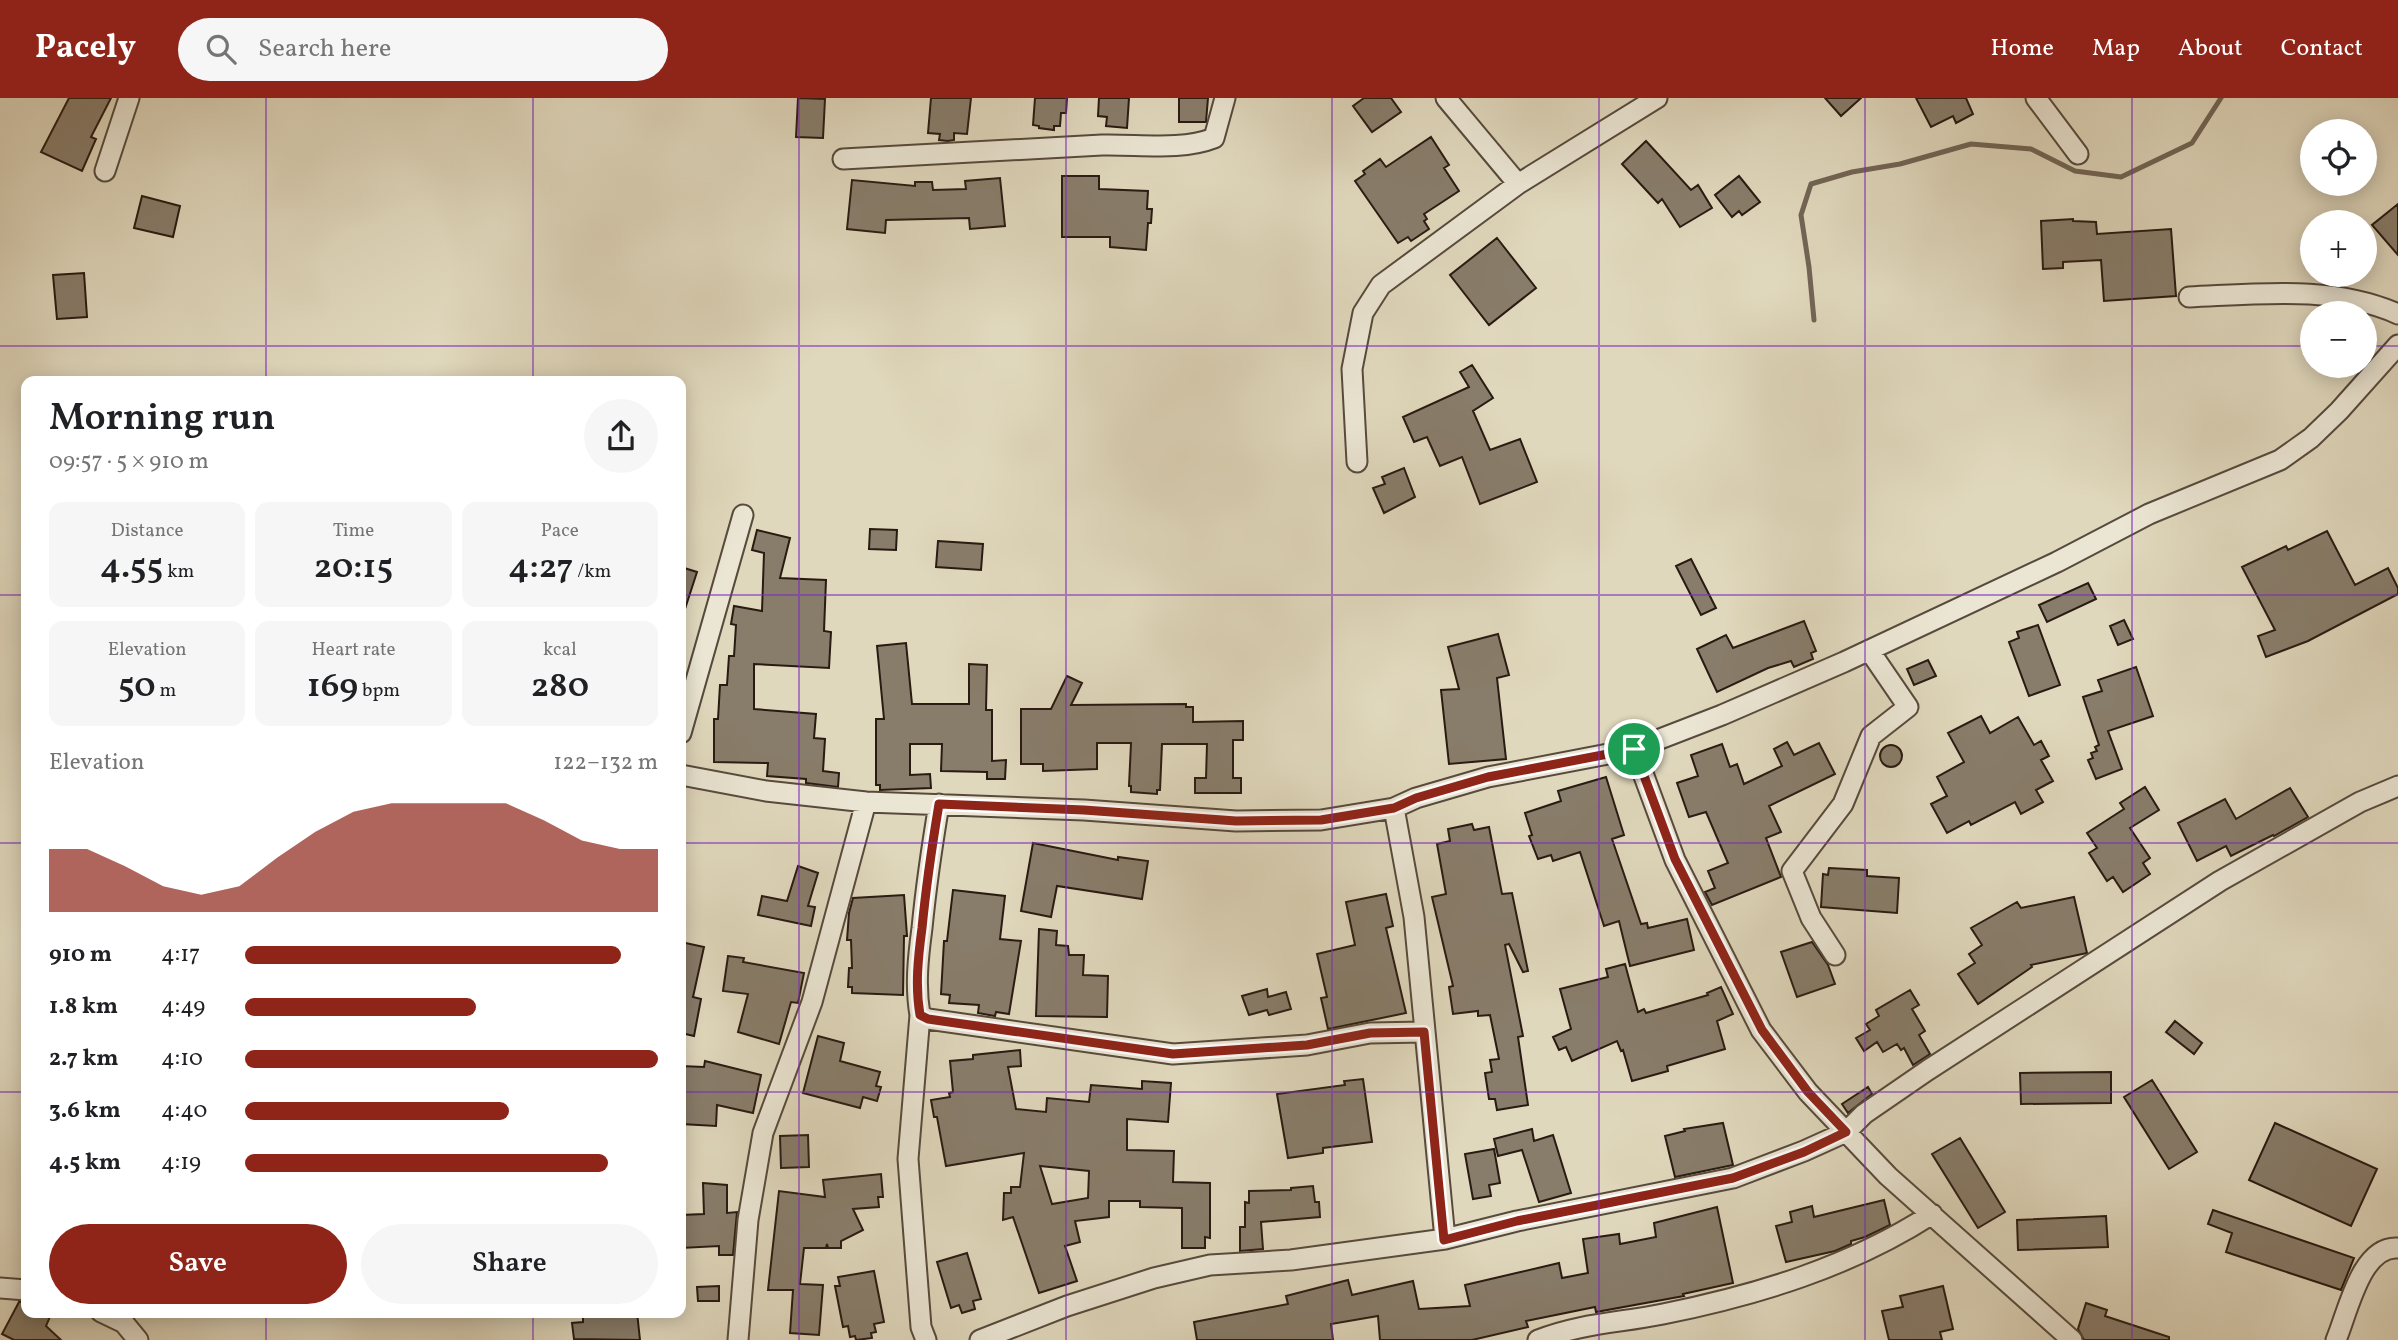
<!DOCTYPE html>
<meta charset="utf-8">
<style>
body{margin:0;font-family:Vollkorn,serif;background:#f6f6f6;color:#202124;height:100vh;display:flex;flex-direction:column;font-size:26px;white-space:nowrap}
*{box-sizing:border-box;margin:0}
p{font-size:23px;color:#757577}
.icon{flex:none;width:38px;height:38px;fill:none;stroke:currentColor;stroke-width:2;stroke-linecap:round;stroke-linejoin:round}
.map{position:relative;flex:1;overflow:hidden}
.sheet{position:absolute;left:21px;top:278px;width:665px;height:942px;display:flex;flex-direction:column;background:#fff;border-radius:14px;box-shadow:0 4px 18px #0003}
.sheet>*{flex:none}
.fabs{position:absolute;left:2300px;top:21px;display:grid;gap:14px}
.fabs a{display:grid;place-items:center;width:77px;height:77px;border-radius:50%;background:#fff;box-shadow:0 4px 18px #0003;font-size:35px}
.pin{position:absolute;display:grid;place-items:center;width:60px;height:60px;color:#fff;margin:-30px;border:4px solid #fff;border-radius:50%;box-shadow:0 2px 7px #0007}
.round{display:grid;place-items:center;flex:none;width:74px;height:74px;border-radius:37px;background:#f6f6f6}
.overview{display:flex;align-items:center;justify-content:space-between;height:119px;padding:0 28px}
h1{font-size:38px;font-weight:600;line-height:52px}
.figures{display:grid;grid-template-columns:repeat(3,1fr);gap:10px;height:119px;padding:7px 28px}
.figures div{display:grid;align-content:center;border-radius:14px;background:#f6f6f6;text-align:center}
.figures b{font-size:35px;font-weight:600}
.figures small{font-size:19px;font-weight:400}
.figures p{font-size:19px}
.chart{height:196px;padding:14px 28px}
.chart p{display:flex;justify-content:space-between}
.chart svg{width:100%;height:126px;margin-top:7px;fill:#8f2418;opacity:.7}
.primary-button{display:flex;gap:14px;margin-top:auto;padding:14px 28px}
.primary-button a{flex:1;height:80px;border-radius:42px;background:#8f2418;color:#fff;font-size:28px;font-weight:600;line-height:80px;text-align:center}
.primary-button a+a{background:#f6f6f6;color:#202124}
ul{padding:0 28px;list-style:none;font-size:23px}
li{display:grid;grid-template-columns:112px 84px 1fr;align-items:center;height:52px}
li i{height:18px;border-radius:9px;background:#8f2418}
header{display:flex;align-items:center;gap:42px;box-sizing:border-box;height:98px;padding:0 35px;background:#8f2418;color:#fff}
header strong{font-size:33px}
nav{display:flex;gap:38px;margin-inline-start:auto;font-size:24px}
.search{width:490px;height:63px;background:#f6f6f6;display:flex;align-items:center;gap:18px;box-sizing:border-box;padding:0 24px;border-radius:38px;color:#757577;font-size:26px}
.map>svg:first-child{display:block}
</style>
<header>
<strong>Pacely</strong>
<div class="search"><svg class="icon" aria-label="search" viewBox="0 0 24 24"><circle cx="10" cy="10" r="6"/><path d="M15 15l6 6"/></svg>Search here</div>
<nav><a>Home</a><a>Map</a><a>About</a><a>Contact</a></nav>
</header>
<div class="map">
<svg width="2398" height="1242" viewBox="0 0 2398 1242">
<rect width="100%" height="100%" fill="#e0d8bd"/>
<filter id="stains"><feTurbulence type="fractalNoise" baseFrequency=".00286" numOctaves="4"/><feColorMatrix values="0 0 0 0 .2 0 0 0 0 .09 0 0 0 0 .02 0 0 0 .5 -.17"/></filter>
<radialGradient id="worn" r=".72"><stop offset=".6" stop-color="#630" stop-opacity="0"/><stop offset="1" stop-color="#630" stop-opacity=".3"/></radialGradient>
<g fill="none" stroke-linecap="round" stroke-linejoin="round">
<path stroke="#726556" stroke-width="5" d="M1814,222L1809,169L1801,117L1811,86L1852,74L1900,66L1971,46L2031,51L2075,73L2121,79L2192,45L2221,0"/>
</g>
<path fill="#887d6b" stroke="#291a12" stroke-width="2" fill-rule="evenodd" d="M69,0H111L91,39L96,41L82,73L41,54Z
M798,0L825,1L823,40L796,39Z
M931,0H971L967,36L954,35V42L948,43L939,42L940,36L928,35Z
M1035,0H1067L1066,15H1061L1060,28H1054V32L1039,30V28L1033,27Z
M1099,0H1129L1127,30L1106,28L1107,19L1098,18Z
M1179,0H1208L1206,24H1179Z
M1364,0H1391L1401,14L1372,34L1353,8Z
M1825,0H1861L1841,18Z
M1916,0H1966L1973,16L1956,25L1953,18L1931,29Z
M1431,39L1449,67L1444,70L1459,93L1424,116L1427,121L1424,123L1429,131L1411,143L1408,139L1398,145L1355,83L1365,76L1363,73L1380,61L1386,69Z
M1646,43L1691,92L1698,87L1712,110L1680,129L1662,101L1658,105L1622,66Z
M1062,78H1099V91L1148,93L1147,111H1152L1151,125H1148L1146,152L1110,149V139H1062Z
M1739,78L1760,104L1742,117L1739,113L1732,119L1715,97Z
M1000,80L1005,128L970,131L969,120L886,122L885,135L847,131L852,82L915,88V84H932L933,92L966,91L965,83Z
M142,98L180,108L173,139L134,130Z
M2398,106V157L2372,127Z
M2073,121V123L2096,124L2097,136L2171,131L2176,198L2104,203L2101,162L2063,164V170L2043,171L2041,123Z
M1497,140L1536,190L1489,227L1450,177Z
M84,175L87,219L57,221L53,177Z
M1472,267L1493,300L1473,313L1490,352L1520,341L1537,384L1480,406L1462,359L1440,368L1427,339L1414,344L1403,319L1469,289L1460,274Z
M1404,370L1415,399L1384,415L1373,390L1385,386L1382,379Z
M870,431L897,432L896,452L869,451Z
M757,432L790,440L780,480L826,482L824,533L831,534L829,570L754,566V611L816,616L814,640L825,641L823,673L839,675L838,689L806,685V681L767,678L768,665L714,664V621H718L720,587H727L729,558H734L736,527L731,526L734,508L762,513L764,455L752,452Z
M2327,433L2355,487L2388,470L2398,490V496L2308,543L2266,559L2258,538L2275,532L2242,469L2286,448L2288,452Z
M938,443L983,446L981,472L936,469Z
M1691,461L1716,510L1701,517L1676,468Z
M681,469L697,474L684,514H681Z
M2088,485L2096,501L2047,524L2039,507Z
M2124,522L2133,541L2118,547L2110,528Z
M1804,523L1816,553L1811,555L1813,561L1794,569L1791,563L1768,570L1717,594L1697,551L1726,537L1733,550Z
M2038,527L2060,587L2029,598L2009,544L2019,540L2017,534Z
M1498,536L1509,577L1497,580L1506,661L1449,666L1441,592L1459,591L1448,549Z
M906,545L912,606H969V566L987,567L986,612H992V663L1006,662L1005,681H987V674L941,673L942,646H910V677L930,676L931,690L880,692V687H876V621H884L877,548Z
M1928,562L1936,578L1914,587L1907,571Z
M2136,569L2153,618L2108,633L2122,671L2096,681L2088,662L2093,660L2091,655L2097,653L2095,649L2099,647L2083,599L2102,593L2098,582Z
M1067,578L1082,585L1071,607L1186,606V609H1193V624L1243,623V642H1233V680H1241V695H1195V680H1206L1207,646H1162L1160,692H1157V696L1131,694V688H1129L1131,645H1097V671L1043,673V666H1021V611H1051Z
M1981,618L1990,635L2018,619L2034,647L2041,643L2049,658L2041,662L2053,683L2036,692L2043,704L2021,716L2015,704L1971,727L1969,723L1947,735L1931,706L1947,698L1937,679L1964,664L1948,635Z
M1787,644L1794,657L1819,645L1835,676L1769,708L1781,734L1766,740L1781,779L1712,807L1705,794L1715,790L1708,773L1728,765L1706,714L1689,719L1677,685L1698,678L1691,657L1722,646L1730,669L1737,666L1744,686L1782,668L1774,651Z
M1880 658a11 11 0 1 1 22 0a11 11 0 1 1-22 0Z
M1606,679L1624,737L1612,741L1641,826L1647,825L1648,830L1687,821L1694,852L1630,868L1619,823L1604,828L1580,754L1553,763L1551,757L1538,761L1529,738L1532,737L1525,715L1561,703L1558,693Z
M2145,689L2159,712L2130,730L2150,760L2143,765L2150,776L2123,794L2113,779L2107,783L2089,755L2097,750L2087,735L2124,711L2120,705Z
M2290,690L2308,719L2274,738L2273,737L2231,758L2226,748L2197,763L2178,725L2225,701L2236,721Z
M1472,726L1474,732L1489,729L1502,796L1512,795L1528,873L1523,874L1509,846L1505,847L1523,938L1518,939L1528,1007L1497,1012L1495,1001H1489L1485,975L1492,974L1490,962L1499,961L1490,917L1478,918V913L1453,916L1449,889L1453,888L1432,799L1446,796L1437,746L1450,743L1448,731Z
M1033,745L1118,762V759L1148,763L1142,801L1057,788L1051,819L1021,813Z
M798,768L818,775L808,808L815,809L811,828L758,817L762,798L787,803Z
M1829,770L1867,772V778L1899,780L1897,815L1821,809L1823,776L1828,777Z
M953,792L1005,798L1000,841L1021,843L1009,916L996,914L995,918L978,915L979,907L949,905L950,897L941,896L944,843H947Z
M1386,796L1393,828L1386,830L1406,915L1328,931L1321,900L1327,899L1317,856L1355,847L1346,804Z
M904,797L907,838H904L903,897L852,895V889H848L849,870H852L851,842H847L849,815L853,800Z
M2074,799L2087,855L2031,867L2032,869L1978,906L1958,876L1975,865L1969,856L1982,847L1971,830L2017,804L2021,810Z
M1039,831L1057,833L1056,847L1068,848L1069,857H1084L1083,877L1108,878L1107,919L1036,918Z
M681,844L704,849L693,899L701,901L694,938L681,935Z
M1812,844L1828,867L1835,886L1797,899L1781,854Z
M728,858L744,860L743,864L804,875L798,905L791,904L779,946L738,934L748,896L723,893Z
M1625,866L1638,914L1644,911L1646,915L1708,897L1707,895L1721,889L1733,916L1717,923L1725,951L1667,968L1668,973L1632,983L1623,952L1621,953L1617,943L1572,963L1566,949L1559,952L1553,939L1571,931L1560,891L1608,879L1606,871Z
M1267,891L1268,899L1286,894L1291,911L1269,917L1267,912L1249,917L1242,898Z
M1910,892L1919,907L1912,911L1925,933L1919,937L1930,956L1913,967L1904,950L1901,952L1897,946L1883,954L1877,944L1864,953L1856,940L1870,932L1866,926L1879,918L1876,912Z
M2175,923L2202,945L2194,956L2166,934Z
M818,938L844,945L840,963L880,974L876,988L881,989L877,1003L863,999L860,1010L803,995Z
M1020,952L1021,968L1008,969L1016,1011L1046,1014L1047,1000L1089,1004L1091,987L1142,991V983L1171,985L1168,1024L1127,1021V1052L1174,1053L1173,1084L1210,1085V1140L1205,1139V1150H1182V1110L1140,1109V1103H1109V1119L1075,1123L1080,1144L1065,1148L1077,1183L1039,1195L1013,1119L1003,1122L1004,1095H1011V1089H1020L1024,1055L946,1068L937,1019H934L931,1002L950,999L949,995L953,994L950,963L973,961V957ZM1040,1068L1089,1073L1088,1100L1052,1106Z
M705,963L761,977L753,1015L717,1007L716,1028L681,1026V968L704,969Z
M2111,974V1005L2021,1006L2020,975Z
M1363,981L1372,1044L1323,1050V1055L1288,1060L1277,996L1345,987L1344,983Z
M2152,982L2197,1054L2169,1071L2124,999Z
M1868,989L1872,996L1848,1015L1842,1006Z
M1723,1025L1733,1067L1675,1079L1665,1038L1685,1033L1684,1031Z
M2275,1025L2377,1071L2351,1128L2249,1082Z
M1532,1031L1534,1043L1553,1037L1571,1095L1539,1104L1522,1052L1498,1058L1494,1041Z
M808,1037L809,1069L781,1070L780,1038Z
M1960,1040L2005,1114L1978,1130L1932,1056Z
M1494,1051L1500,1085L1489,1087L1491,1098L1473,1101L1465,1056Z
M881,1076L883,1099H878L879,1109L853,1111L863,1132L841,1143V1150H828L827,1146L826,1150H804L800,1186L823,1187L819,1237L790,1235L793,1192H768L779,1093L825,1099L823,1082Z
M703,1085L727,1087V1115L737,1114L733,1157H719V1148L681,1150V1117L704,1116Z
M1313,1088L1315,1104H1319L1320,1119L1261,1124L1263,1151L1240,1153V1129H1245V1104L1249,1105V1093L1291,1092V1090Z
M1884,1102L1890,1127L1865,1139L1851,1143V1146L1835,1153L1786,1164L1776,1128L1792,1124L1790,1114L1812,1108L1814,1119Z
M1717,1109L1733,1185L1683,1196L1684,1198L1596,1214L1595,1209L1526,1223L1528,1229L1472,1242H1380L1378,1218L1331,1226L1333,1242H1197L1194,1224L1288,1206L1286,1198L1348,1182L1352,1197L1413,1183L1419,1211L1470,1208L1465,1187L1559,1165L1562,1180L1588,1175L1583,1141L1619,1136L1620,1146L1656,1139L1654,1125Z
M2213,1112L2354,1160L2341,1192L2226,1154L2232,1135L2208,1126Z
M2106,1118L2108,1149L2018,1152L2017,1122Z
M967,1155L981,1201L973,1203L975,1211L962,1215L959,1207L951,1210L937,1164Z
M874,1173L884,1224L874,1226L876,1234L871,1235L872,1240L856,1242L855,1238L850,1239L848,1228L843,1229L835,1188H840L838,1179Z
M719,1188V1203H698L697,1189Z
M1943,1188L1953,1231L1940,1234L1942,1242H1889L1882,1213L1903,1209L1900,1198Z
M19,1204H26V1214H52L46,1228L61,1242H14L2,1236Z
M2086,1205L2107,1212L2105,1218L2169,1239V1242H2084L2078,1231Z
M624,1214H637L640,1242L574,1241L572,1225L583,1224V1219Z"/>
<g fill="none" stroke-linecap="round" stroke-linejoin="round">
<g stroke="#574a3d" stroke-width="23">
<path id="street" d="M1446,0L1518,86
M2036,0L2078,56
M843,61C930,56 1016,51 1102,47C1139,46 1181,53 1214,40L1225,0
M105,73L129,0
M2189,199C2259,196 2333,187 2398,216
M1357,364L1352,271L1363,215L1381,187L1518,86L1657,0
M681,635L743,417
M1634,651L1675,762L1761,932L1808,994L1888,1078L2072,1242
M681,677L766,693L866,704L1084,712L1236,723L1321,722L1394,710L1416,700L1488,679L1634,651L1722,617L1844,564L2057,464L2149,416L2280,362L2311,340L2339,313L2398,247
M1394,710L1414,819L1445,1141
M1835,857L1811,820L1792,773L1843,706L1871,638L1908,609L1869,552
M920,917L928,921L1173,956L1307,947L1370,935L1424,934
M0,1190L26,1192
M101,1214L124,1225L138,1242
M738,1242L748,1122L763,1035L812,904L866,704
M926,1242L921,1229L908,1061L920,917C915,888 918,860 922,830C926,789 932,748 939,706
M980,1242L1067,1208L1154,1180L1210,1167L1291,1162L1445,1141L1517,1123L1733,1080L1804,1053L1846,1034L1864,1016L1928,972L2220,783L2360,704L2398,688
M1538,1242C1582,1225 1619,1225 1663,1216C1757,1197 1850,1169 1932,1116
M2336,1242C2348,1214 2361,1147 2398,1150"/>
</g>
<use href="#street" stroke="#ebe6d4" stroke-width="19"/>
</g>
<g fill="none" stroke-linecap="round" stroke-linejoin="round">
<g stroke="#fff" stroke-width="14">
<path id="route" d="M1634,651L1675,761L1762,932L1808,994L1846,1034L1804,1054L1733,1080L1517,1123L1444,1142L1424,934L1370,935L1307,947L1173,956L928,921L920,917C915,888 918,860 922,830C926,789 932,748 939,706L1084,712L1236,723L1321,722L1394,710L1416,700L1488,679Z"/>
</g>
<use href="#route" stroke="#8f2418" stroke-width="9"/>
</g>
<path fill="none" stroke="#7b2cbf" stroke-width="2" stroke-opacity="0.55" d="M266,0V284M533,0V284M799,0V1242M1066,0V1242M1332,0V1242M1599,0V1242M1865,0V1242M2132,0V1242M0,248H2312M2364,248H2398M0,497H26M681,497H2398M0,745H26M681,745H2398M0,994H26M681,994H2398M266,1214V1242M533,1214V1242"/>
<rect width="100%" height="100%" filter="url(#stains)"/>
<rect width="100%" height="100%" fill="url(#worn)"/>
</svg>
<div class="fabs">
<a><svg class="icon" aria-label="locate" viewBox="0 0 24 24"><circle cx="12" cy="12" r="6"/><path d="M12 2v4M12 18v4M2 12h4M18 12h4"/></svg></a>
<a>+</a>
<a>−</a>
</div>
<div class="pin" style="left:1634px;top:651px;background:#1e9e55"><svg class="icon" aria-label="arrive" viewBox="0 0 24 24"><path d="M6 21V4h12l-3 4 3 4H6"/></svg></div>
<section class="sheet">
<div class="overview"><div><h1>Morning run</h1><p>09:57 · 5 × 910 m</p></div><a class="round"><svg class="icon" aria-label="share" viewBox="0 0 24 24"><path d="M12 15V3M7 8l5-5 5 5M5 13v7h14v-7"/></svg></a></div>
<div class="figures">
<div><p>Distance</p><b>4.55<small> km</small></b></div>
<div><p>Time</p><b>20:15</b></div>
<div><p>Pace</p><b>4:27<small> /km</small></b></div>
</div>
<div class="figures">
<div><p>Elevation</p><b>50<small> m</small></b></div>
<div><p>Heart rate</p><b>169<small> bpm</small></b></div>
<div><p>kcal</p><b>280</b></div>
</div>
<div class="chart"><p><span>Elevation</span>122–132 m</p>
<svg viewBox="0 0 160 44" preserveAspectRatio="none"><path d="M0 44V22L10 22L20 28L30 35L40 38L50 35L60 25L70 16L80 9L90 6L100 6L110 6L120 6L130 12L140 19L150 22L160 22V44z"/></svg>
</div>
<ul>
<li><b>910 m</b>4:17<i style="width:91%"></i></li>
<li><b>1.8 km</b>4:49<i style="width:56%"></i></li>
<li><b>2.7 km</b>4:10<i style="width:100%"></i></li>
<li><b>3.6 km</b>4:40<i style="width:64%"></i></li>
<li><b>4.5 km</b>4:19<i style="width:88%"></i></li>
</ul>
<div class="primary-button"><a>Save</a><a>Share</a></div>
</section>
</div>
